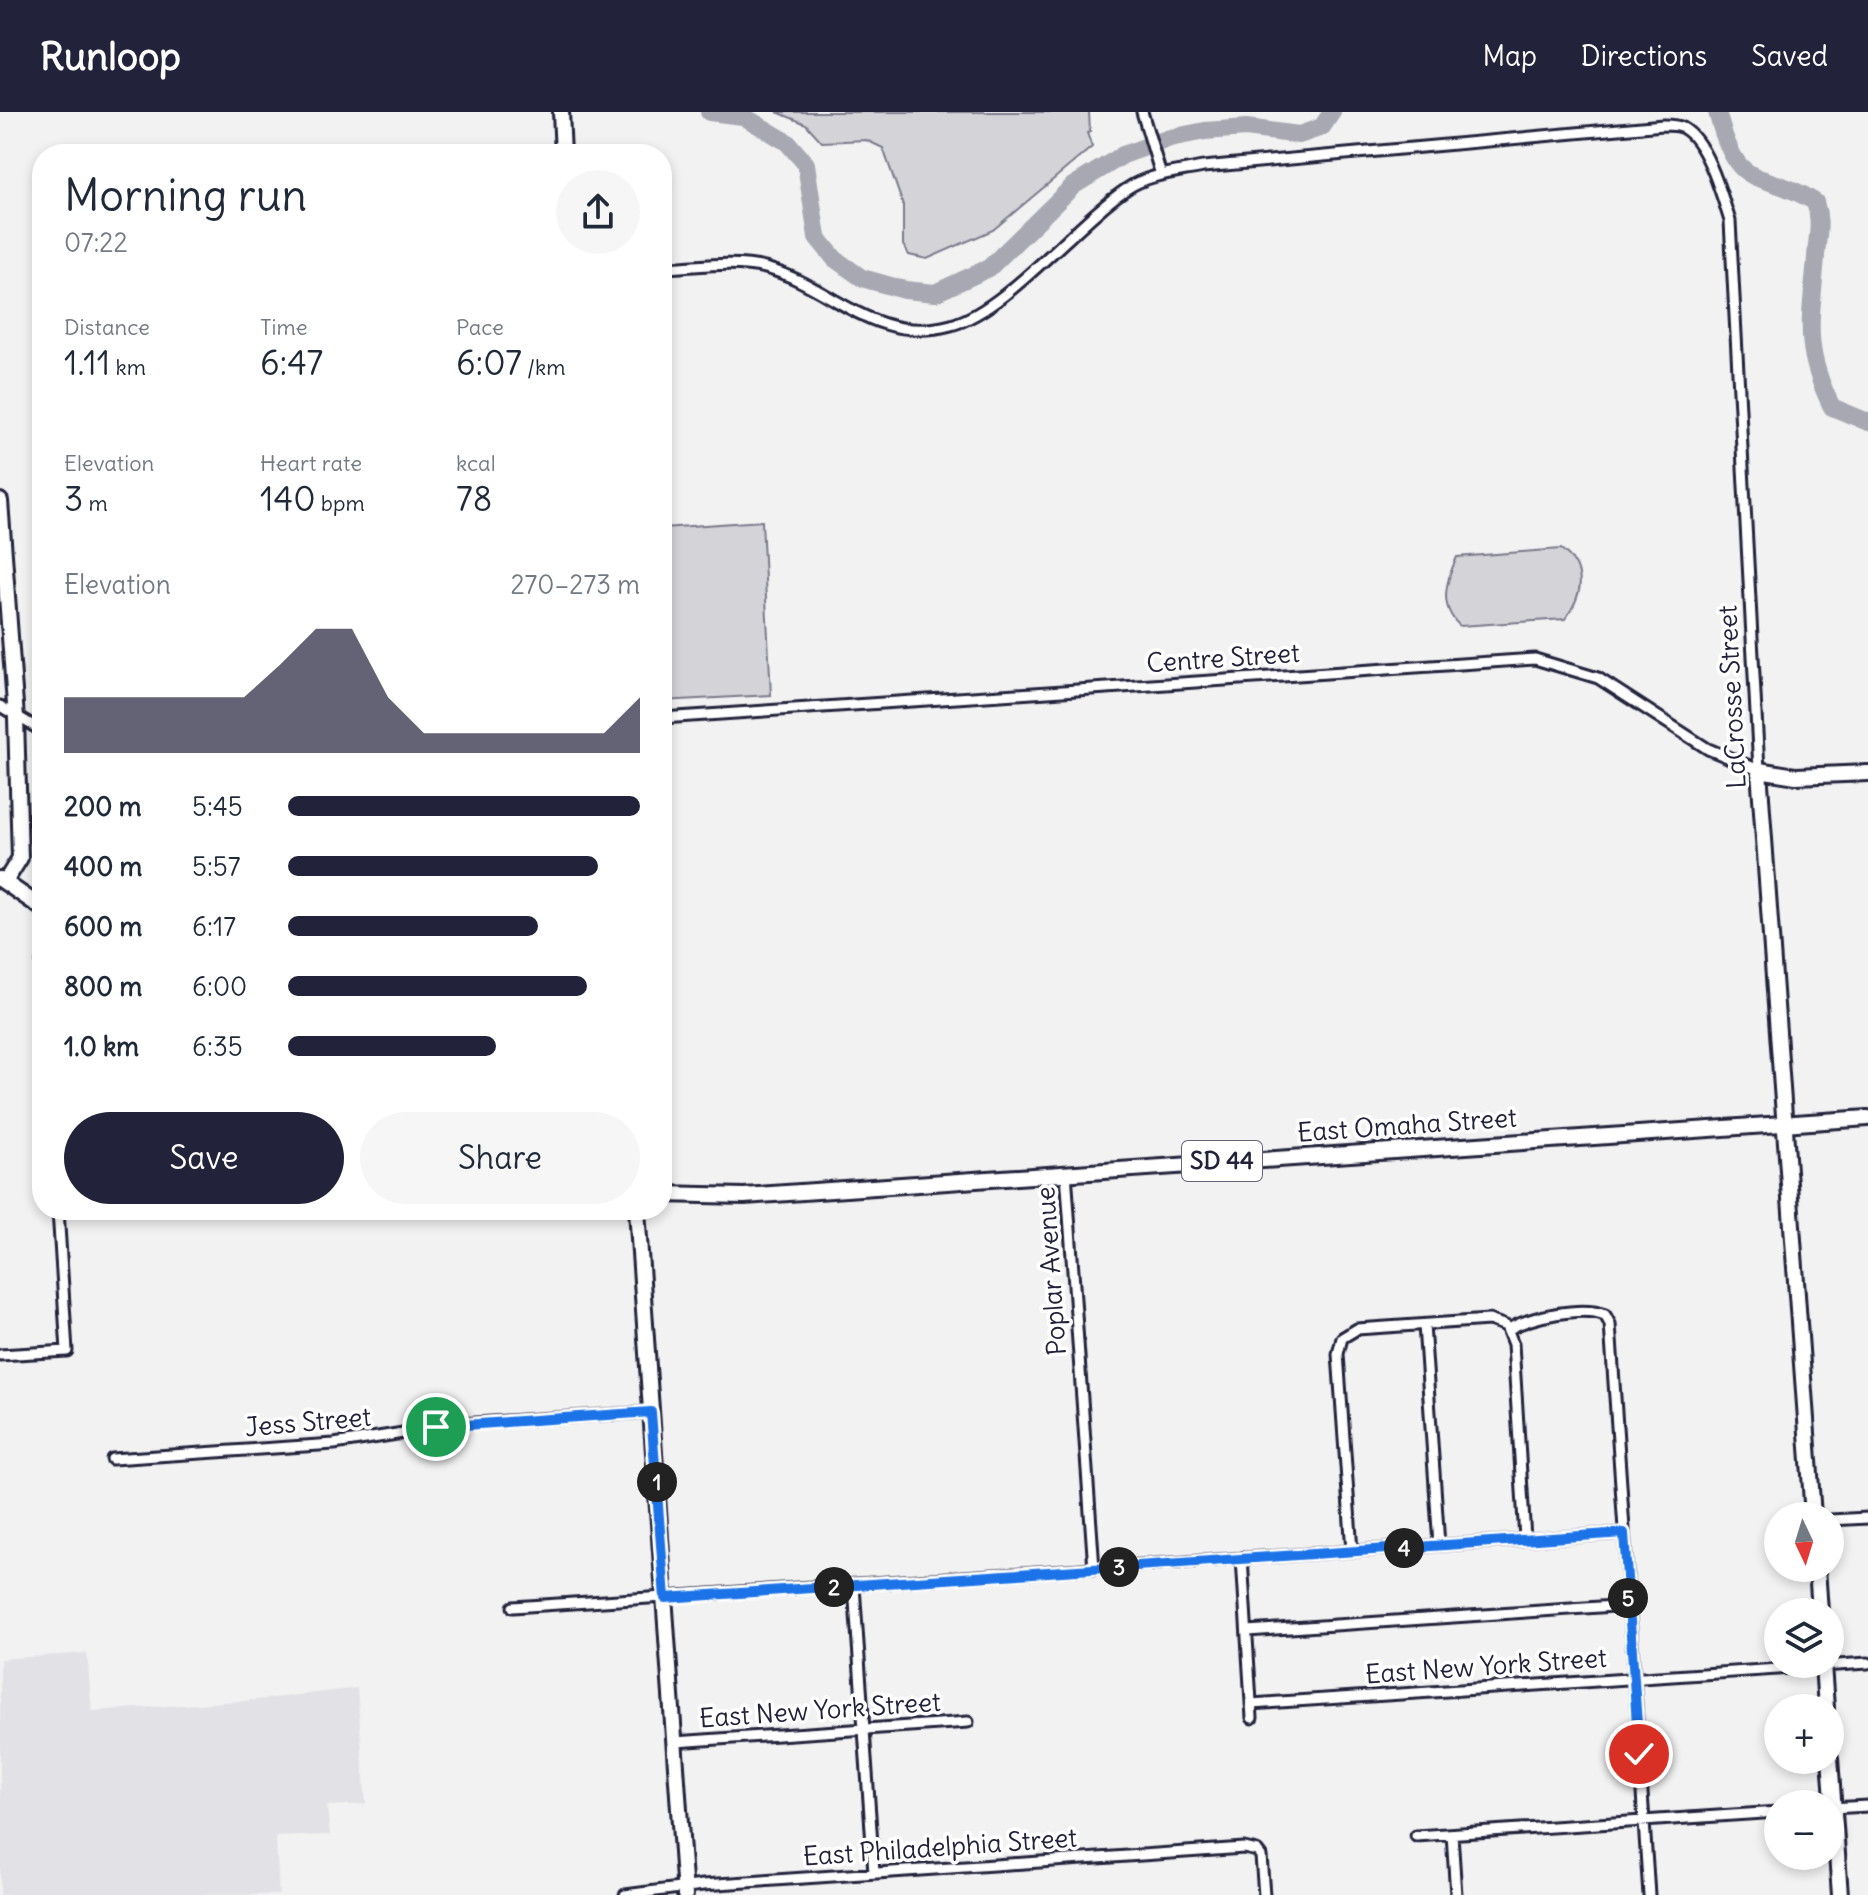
<!DOCTYPE html>
<meta charset="utf-8">
<style>
body{margin:0;font-family:Delius,sans-serif;background:#f6f6f7;color:#1f2937;height:100vh;display:flex;flex-direction:column;font-size:30px;white-space:nowrap}
*{box-sizing:border-box;margin:0}
p{font-size:26px;color:#747a83}
.icon{flex:none;width:44px;height:44px;fill:none;stroke:currentColor;stroke-width:2;stroke-linecap:round;stroke-linejoin:round}
.map{position:relative;flex:1;overflow:hidden}
.side{position:absolute;left:32px;top:32px;width:640px;height:1076px;display:flex;flex-direction:column;background:#fff;border-radius:32px;box-shadow:0 4px 12px #0003}
.side>*{flex:none}
.needle{width:52px;rotate:176deg}
.fabs{position:absolute;left:1764px;top:1390px;display:grid;gap:16px}
.fabs a{display:grid;place-items:center;width:80px;height:80px;border-radius:50%;background:#fff;box-shadow:0 4px 12px #0003;font-size:40px}
.pin{position:absolute;display:grid;place-items:center;width:68px;height:68px;color:#fff;margin:-34px;border:4px solid #fff;border-radius:50%;box-shadow:0 2px 8px #0007}
.km{position:absolute;width:40px;height:40px;margin:-20px;border-radius:50%;background:#222;color:#fff;font-size:22px;line-height:40px;text-align:center}
.round{display:grid;place-items:center;flex:none;width:84px;height:84px;border-radius:42px;background:#f6f6f7}
.summary{display:flex;align-items:center;justify-content:space-between;height:136px;padding:0 32px}
h1{font-size:44px;font-weight:600;line-height:60px}
.stats{display:grid;grid-template-columns:repeat(3,1fr);gap:12px;height:136px;padding:8px 32px}
.stats div{display:grid;align-content:center}
.stats b{font-size:34px;font-weight:600}
.stats small{font-size:22px;font-weight:400}
.stats p{font-size:22px}
.chart{height:224px;padding:16px 32px}
.chart p{display:flex;justify-content:space-between}
.chart svg{width:100%;height:144px;margin-top:8px;fill:#22223b;opacity:.7}
.primary-button{display:flex;gap:16px;margin-top:auto;padding:16px 32px}
.primary-button a{flex:1;height:92px;border-radius:48px;background:#22223b;color:#fff;font-size:32px;font-weight:600;line-height:92px;text-align:center}
.primary-button a+a{background:#f6f6f7;color:#1f2937}
ul{padding:0 32px;list-style:none;font-size:26px}
li{display:grid;grid-template-columns:128px 96px 1fr;align-items:center;height:60px}
li i{height:20px;border-radius:10px;background:#22223b}
header{display:flex;align-items:center;gap:48px;box-sizing:border-box;height:112px;padding:0 40px;background:#22223b;color:#fff}
header strong{font-size:38px}
nav{display:flex;gap:44px;margin-inline-start:auto;font-size:28px}
.map>svg:first-child{display:block}
</style>
<header>
<strong>Runloop</strong>
<nav><a>Map</a><a>Directions</a><a>Saved</a></nav>
</header>
<div class="map">
<svg width="1868" height="1783" viewBox="0 0 1868 1783">
<rect width="100%" height="100%" fill="#f2f2f3"/>
<filter id="ink" filterUnits="userSpaceOnUse"><feTurbulence type="fractalNoise" baseFrequency=".0125" numOctaves="2"/><feDisplacementMap in="SourceGraphic" scale="16" xChannelSelector="R" yChannelSelector="G"/><feConvolveMatrix kernelMatrix="1 2 1 2 8 2 1 2 1" color-interpolation-filters="sRGB"/></filter>
<g filter="url(#ink)">
<path fill="#e2e2e6" d="M87,1541L92,1599L255,1588L357,1576L366,1692L327,1694L330,1723L276,1725L279,1783H0V1547Z"/>
<path fill="#d3d3d8" stroke="#7a7a8a" stroke-width="2" d="M777,0H1089L1090,20L1087,21L1092,35L993,118L927,147L909,143L903,133V93L883,36L866,28L822,30L806,12Z
M762,409L771,583L662,589V416Z
M1561,437C1588,457 1583,483 1565,507L1460,514C1438,494 1446,469 1457,445Z"/>
<g fill="none" stroke-linecap="round" stroke-linejoin="round">
<path stroke="#a8a8b2" stroke-width="18" d="M709,0L743,4L787,30L806,52L817,125L835,147L862,166L905,178L935,181L989,156L1073,74L1123,43L1170,26L1205,19L1246,16L1299,23L1322,15L1332,0
M1717,0C1740,86 1756,53 1815,90C1822,111 1817,124 1816,145C1811,209 1802,235 1832,295L1868,310"/>
<g stroke="#22223b" stroke-width="15">
<path id="street" d="M1142,0L1161,63
M662,156C694,155 733,148 765,156C832,173 873,234 951,213C1007,198 1076,110 1128,76C1149,62 1179,60 1203,55L1663,13C1669,13 1678,13 1683,16C1707,29 1722,84 1730,109L1759,658L1708,637L1598,566L1535,547L662,606
M0,594L42,619
M42,849V858
M1066,1060L1094,1457
M1424,1213L1439,1433
M1509,1217C1530,1205 1582,1193 1605,1203L1610,1212L1649,1783
M0,1243L67,1239L58,1098
M112,1347L334,1332L460,1312L651,1300
M1830,1408L1868,1406
M1352,1439L1338,1242L1342,1226L1357,1217L1489,1208L1506,1214L1513,1232L1525,1427
M1242,1446L1252,1606
M854,1474L874,1761
M513,1495L1624,1421
M1247,1519L1629,1493
M1251,1592L1868,1551
M675,1630L968,1610
M1831,1696L1868,1694
M1452,1722L1456,1783
M1416,1724L1778,1700
M625,1783L703,1773L1244,1736L1257,1739L1261,1744L1264,1783"/>
</g>
<g stroke="#22223b" stroke-width="20">
<path id="secondary" d="M0,389L16,606L20,746L5,770
M1813,1404L1759,658L1796,664L1868,661
M1817,1456L1820,1500
M1823,1552L1826,1596
M1830,1646L1840,1783"/>
</g>
<g stroke="#22223b" stroke-width="20">
<path id="primary" d="M561,0L563,42
M0,767L42,796
M662,1082L744,1084L1868,1006
M637,1098L685,1783"/>
</g>
<use href="#street" stroke="#fff" stroke-width="9"/>
<use href="#secondary" stroke="#fff" stroke-width="14"/>
<use href="#primary" stroke="#fff" stroke-width="14"/>
</g>
</g>
<g fill="none" stroke-linecap="round" stroke-linejoin="round" filter="url(#ink)">
<g stroke="#fff" stroke-width="16">
<path id="route" d="M436,1315L651,1300L665,1486L1624,1421L1639,1642"/>
</g>
<use href="#route" stroke="#1a73e8" stroke-width="10"/>
</g>
<g text-anchor="middle" stroke-width="7" stroke-linejoin="round" paint-order="stroke">
<rect fill="#fff" stroke="#646476" stroke-width="2" x="1182" y="1029" width="80" height="40" rx="6"/>
<g font-size="24" font-weight="bold" fill="#22223b">
<text x="1222" y="1057">SD 44</text>
</g>
<g font-size="26" fill="#22223b" stroke="#fff">
<text transform="translate(1223 546) rotate(-4)" y="9">Centre Street</text>
<text transform="translate(1732 585) rotate(-93)" y="9">LaCrosse Street</text>
<text transform="translate(1407 1013) rotate(-4)" y="9">East Omaha Street</text>
<text transform="translate(1051 1159) rotate(-94)" y="9">Poplar Avenue</text>
<text transform="translate(308 1310) rotate(-5)" y="9">Jess Street</text>
<text transform="translate(1486 1554) rotate(-4)" y="9">East New York Street</text>
<text transform="translate(820 1598) rotate(-4)" y="9">East New York Street</text>
<text transform="translate(940 1735) rotate(-4)" y="9">East Philadelphia Street</text>
</g>
</g>
</svg>
<div class="fabs">
<a><svg class="needle" viewBox="-14 -14 28 28"><path d="M0-13l5 13h-10z" fill="#e53935"/><path d="M0 13l5-13h-10z" fill="#747a83"/></svg></a>
<a><svg class="icon" aria-label="layers" viewBox="0 0 24 24"><path d="M12 4l9 5-9 5-9-5zM3 14l9 5 9-5"/></svg></a>
<a>+</a>
<a>−</a>
</div>
<div class="pin" style="left:436px;top:1315px;background:#1e9e55"><svg class="icon" aria-label="arrive" viewBox="0 0 24 24"><path d="M6 21V4h12l-3 4 3 4H6"/></svg></div>
<div class="pin" style="left:1639px;top:1642px;background:#d93025"><svg class="icon" aria-label="check" viewBox="0 0 24 24"><path d="M5 12l5 5 9-10"/></svg></div>
<b class="km" style="left:657px;top:1370px">1</b>
<b class="km" style="left:834px;top:1475px">2</b>
<b class="km" style="left:1119px;top:1455px">3</b>
<b class="km" style="left:1404px;top:1436px">4</b>
<b class="km" style="left:1628px;top:1486px">5</b>
<section class="side">
<div class="summary"><div><h1>Morning run</h1><p>07:22</p></div><a class="round"><svg class="icon" aria-label="share" viewBox="0 0 24 24"><path d="M12 15V3M7 8l5-5 5 5M5 13v7h14v-7"/></svg></a></div>
<div class="stats">
<div><p>Distance</p><b>1.11<small> km</small></b></div>
<div><p>Time</p><b>6:47</b></div>
<div><p>Pace</p><b>6:07<small> /km</small></b></div>
</div>
<div class="stats">
<div><p>Elevation</p><b>3<small> m</small></b></div>
<div><p>Heart rate</p><b>140<small> bpm</small></b></div>
<div><p>kcal</p><b>78</b></div>
</div>
<div class="chart"><p><span>Elevation</span>270–273 m</p>
<svg viewBox="0 0 160 44" preserveAspectRatio="none"><path d="M0 44V27L10 27L20 27L30 27L40 27L50 27L60 17L70 6L80 6L90 27L100 38L110 38L120 38L130 38L140 38L150 38L160 27V44z"/></svg>
</div>
<ul>
<li><b>200 m</b>5:45<i style="width:100%"></i></li>
<li><b>400 m</b>5:57<i style="width:88%"></i></li>
<li><b>600 m</b>6:17<i style="width:71%"></i></li>
<li><b>800 m</b>6:00<i style="width:85%"></i></li>
<li><b>1.0 km</b>6:35<i style="width:59%"></i></li>
</ul>
<div class="primary-button"><a>Save</a><a>Share</a></div>
</section>
</div>
